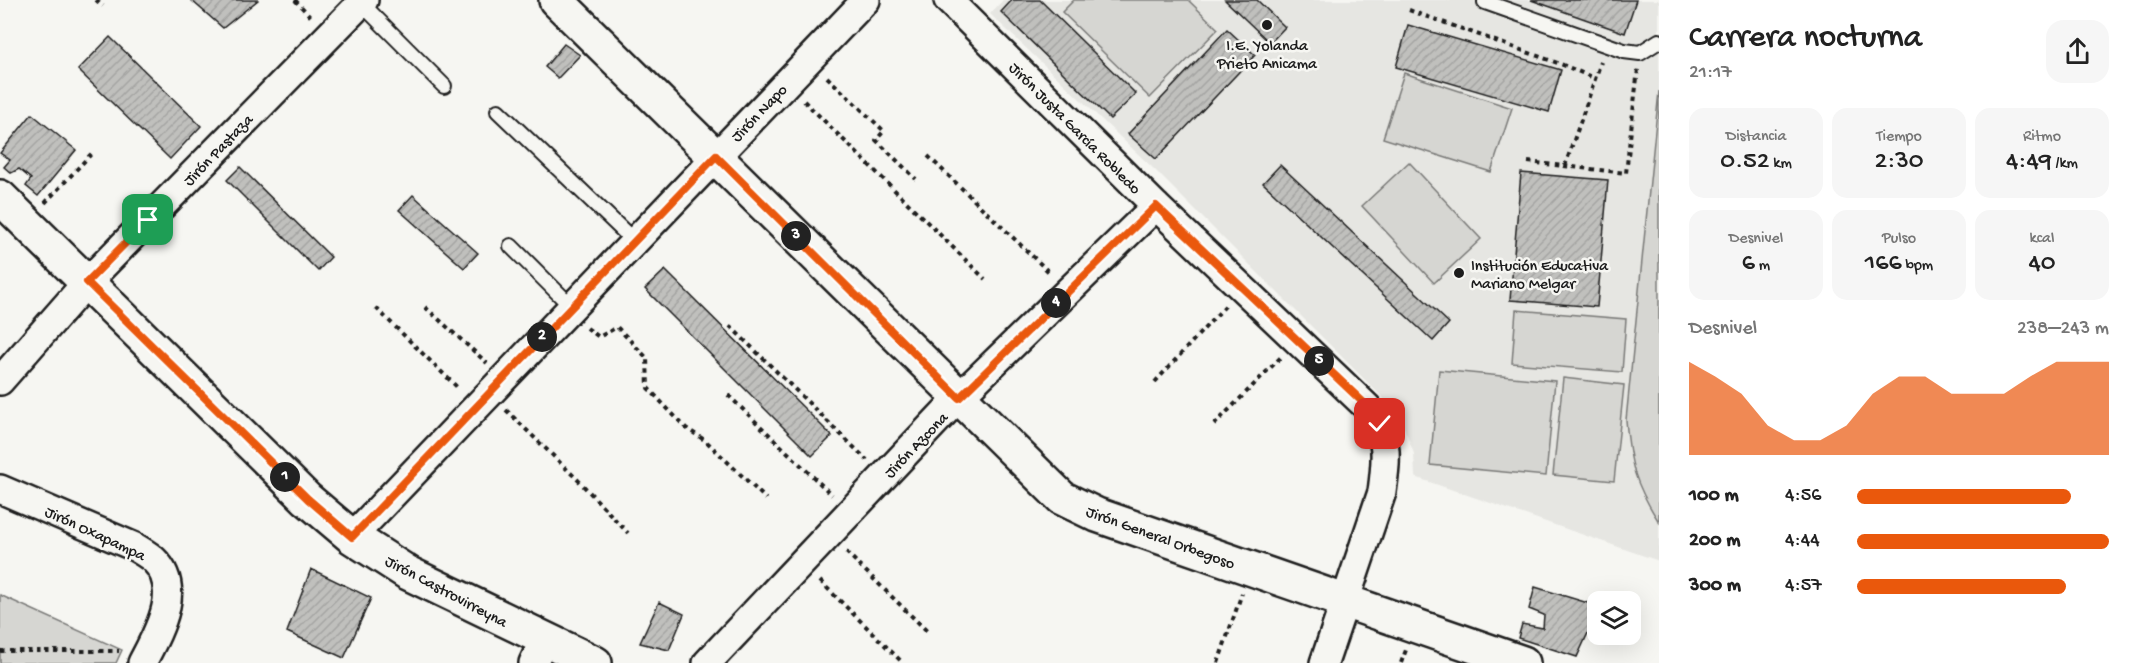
<!DOCTYPE html>
<html lang="es">
<meta charset="utf-8">
<style>
body{margin:0;font-family:"Gochi Hand",sans-serif;background:#f6f6f6;color:#222;height:100vh;display:flex;flex-direction:column;font-size:22px;white-space:nowrap}
*{box-sizing:border-box;margin:0}
p{font-size:20px;color:#767676}
.icon{flex:none;width:33px;height:33px;fill:none;stroke:currentColor;stroke-width:2;stroke-linecap:round;stroke-linejoin:round}
.map{position:relative;flex:1;overflow:hidden}
.drawer{display:flex;flex-direction:column;background:#fff;width:480px}
.drawer>*{flex:none}
.controls{position:absolute;left:1587px;top:591px;display:grid;gap:12px}
.controls a{display:grid;place-items:center;width:54px;height:54px;border-radius:12px;background:#fff;box-shadow:0 6px 24px #0002;font-size:30px}
.pin{position:absolute;display:grid;place-items:center;width:51px;height:51px;color:#fff;margin:-26px;border-radius:12px;box-shadow:0 3px 9px #0006}
.km{position:absolute;width:30px;height:30px;margin:-15px;border-radius:50%;background:#222;color:#fff;font-size:16px;line-height:30px;text-align:center}
.round{display:grid;place-items:center;flex:none;width:63px;height:63px;border-radius:18px;background:#f6f6f6}
.headline{display:flex;align-items:center;justify-content:space-between;height:102px;padding:0 30px}
h1{font-size:33px;font-weight:600;line-height:45px}
.metrics{display:grid;grid-template-columns:repeat(3,1fr);gap:9px;height:102px;padding:6px 30px}
.metrics div{display:grid;align-content:center;border-radius:15px;background:#f6f6f6;text-align:center}
.metrics b{font-size:26px;font-weight:600}
.metrics small{font-size:16px;font-weight:400}
.metrics p{font-size:16px}
.chart{height:168px;padding:12px 30px}
.chart p{display:flex;justify-content:space-between}
.chart svg{width:100%;height:108px;margin-top:6px;fill:#ea580c;opacity:.7}
ul{padding:0 30px;list-style:none;font-size:20px}
li{display:grid;grid-template-columns:96px 72px 1fr;align-items:center;height:45px}
li i{height:15px;border-radius:8px;background:#ea580c}
main{display:flex;flex:1;min-height:0}
.map>svg:first-child{display:block}
</style>
<main>
<div class="map">
<svg width="1659" height="663" viewBox="0 0 1659 663">
<defs>
<pattern id="building-hatch" width="6" height="6" patternUnits="userSpaceOnUse" patternTransform="scale(1.5)"><rect width="6" height="6" fill="#c0c0bd"/><path d="M-1 1l2-2M0 6l6-6M5 7l2-2" fill="none" stroke="#a4a4a2"/></pattern>
</defs>
<rect width="100%" height="100%" fill="#f6f6f2"/>
<filter id="ink" filterUnits="userSpaceOnUse"><feTurbulence type="fractalNoise" baseFrequency=".0167" numOctaves="2"/><feDisplacementMap in="SourceGraphic" scale="12" xChannelSelector="R" yChannelSelector="G"/><feConvolveMatrix kernelMatrix="1 2 1 2 8 2 1 2 1" color-interpolation-filters="sRGB"/></filter>
<g filter="url(#ink)">
<path fill="#e6e6e2" d="M1003,0H1659V561L1415,477L1414,454L1408,437L1400,418L1386,401L1155,170L990,14Z"/>
<path fill="#d6d6d2" stroke="#797977" stroke-width="1.5" d="M1074,0H1188L1218,29L1150,98L1062,12Z
M1404,73L1512,108L1491,172L1383,138Z
M1659,91V522C1635,484 1630,465 1626,420Z
M1409,162L1481,239L1434,283L1362,206Z
M1516,310L1626,319L1622,372L1512,363Z
M1439,370L1555,381L1546,476L1430,465Z
M1563,378L1624,385L1614,481L1553,475Z
M0,595L122,650L116,663H0Z"/>
<path fill="url(#building-hatch)" stroke="#1c1c1c" stroke-width="1.5" d="M191,0H258L223,28Z
M1012,0H1040L1136,94L1110,119L1001,12Z
M1225,0H1257L1285,27L1270,43Z
M1531,0H1636L1625,33Z
M1408,25L1561,70L1549,112L1396,67Z
M1227,29L1255,55L1156,159L1128,134Z
M110,37L201,126L170,159L78,70Z
M564,44L580,55L558,78L545,67Z
M32,114L76,150L38,196L26,186L31,179L19,169L11,173L4,167L10,160L0,153Z
M1280,165L1449,323L1433,341L1263,183Z
M240,167L331,257L318,271L227,180Z
M1521,173L1608,180L1597,307L1510,300Z
M413,195L478,253L464,268L399,210Z
M665,270L832,436L812,456L645,289Z
M311,569L371,598L344,658L287,632Z
M1535,587L1598,606V611L1577,657L1518,638L1522,624L1543,628L1544,615L1529,609Z
M659,602L684,614L669,650L640,643Z"/>
<g fill="none" stroke-linecap="round" stroke-linejoin="round">
<g stroke="#1c1c1c" stroke-width="18">
<path id="lane" d="M1485,2L1624,51L1640,53L1659,41
M361,3L444,86
M498,111L634,241
M511,246L571,306"/>
</g>
<g stroke="#1c1c1c" stroke-width="32">
<path id="street" d="M948,0L1156,206L1367,407C1389,438 1387,454 1382,492L1324,663
M0,381L87,282L364,0
M0,489L135,547C141,551 149,555 154,560C184,589 157,634 142,663
M352,537L866,0
M533,663L544,640
M707,663L959,397L1156,206"/>
</g>
<g stroke="#1c1c1c" stroke-width="38">
<path id="secondary" d="M556,0L1062,498L1097,515L1523,663
M0,197L307,499L352,537L408,573L595,663"/>
</g>
<path stroke="#1c1c1c" stroke-width="4" stroke-dasharray="4.5 4.5" stroke-linecap="butt" d="M96,0L103,6
M295,0L313,19
M1409,10L1563,65L1596,79
M827,77L884,131L876,140L916,179
M804,101L985,279
M928,156L1051,274
M1528,162L1626,173L1638,69
M1565,166L1601,62
M45,203L94,151
M425,307L487,363
M376,308L459,389
M730,326L867,460
M587,328L599,337L617,327L647,358L648,388L686,428L706,441L766,499
M1155,382L1226,305
M728,395L832,495
M506,410L578,480L628,533
M1214,425L1281,357
M846,552L929,633
M820,581L902,662
M0,651H119
M1218,663L1242,593
M1401,663L1406,650"/>
<use href="#lane" stroke="#f6f6f2" stroke-width="14"/>
<use href="#street" stroke="#f6f6f2" stroke-width="27"/>
<use href="#secondary" stroke="#f6f6f2" stroke-width="33"/>
</g>
</g>
<g fill="none" stroke-linecap="round" stroke-linejoin="round" filter="url(#ink)">
<g stroke="#fff" stroke-width="12">
<path id="route" d="M148,220L87,282L308,499L352,537L716,156L959,398L1156,206L1367,406L1380,424"/>
</g>
<use href="#route" stroke="#ea580c" stroke-width="8"/>
</g>
<g fill="#1c1c1c" stroke="#f6f6f2" stroke-width="2">
<circle cx="1267" cy="25" r="6"/>
<circle cx="1459" cy="273" r="6"/>
</g>
<g text-anchor="middle" stroke-width="5" stroke-linejoin="round" paint-order="stroke">
<g font-size="16" fill="#1c1c1c" stroke="#f6f6f2">
<text x="1267" y="50">I.E. Yolanda<tspan x="1267" dy="18">Prieto Anicama</tspan></text>
<text x="1471" y="270" text-anchor="start">Institución Educativa<tspan x="1471" dy="18">Mariano Melgar</tspan></text>
</g>
<g font-size="16" fill="#1c1c1c" stroke="#f6f6f2">
<text transform="translate(758 112) rotate(-46)" y="6">Jirón Napo</text>
<text transform="translate(1076 127) rotate(45)" y="6">Jirón Justa García Robledo</text>
<text transform="translate(217 149) rotate(-46)" y="6">Jirón Pastaza</text>
<text transform="translate(915 444) rotate(-46)" y="6">Jirón Azcona</text>
<text transform="translate(96 532) rotate(25)" y="6">Jirón Oxapampa</text>
<text transform="translate(1161 536) rotate(20)" y="6">Jirón General Orbegoso</text>
<text transform="translate(447 590) rotate(28)" y="6">Jirón Castrovirreyna</text>
</g>
</g>
</svg>
<div class="controls">
<a><svg class="icon" aria-label="layers" viewBox="0 0 24 24"><path d="M12 4l9 5-9 5-9-5zM3 14l9 5 9-5"/></svg></a>
</div>
<div class="pin" style="left:148px;top:220px;background:#1e9e55"><svg class="icon" aria-label="arrive" viewBox="0 0 24 24"><path d="M6 21V4h12l-3 4 3 4H6"/></svg></div>
<div class="pin" style="left:1380px;top:424px;background:#d93025"><svg class="icon" aria-label="check" viewBox="0 0 24 24"><path d="M5 12l5 5 9-10"/></svg></div>
<b class="km" style="left:285px;top:477px">1</b>
<b class="km" style="left:542px;top:337px">2</b>
<b class="km" style="left:796px;top:236px">3</b>
<b class="km" style="left:1056px;top:303px">4</b>
<b class="km" style="left:1319px;top:361px">5</b>
</div>
<section class="drawer">
<div class="headline"><div><h1>Carrera nocturna</h1><p>21:17</p></div><a class="round"><svg class="icon" aria-label="share" viewBox="0 0 24 24"><path d="M12 15V3M7 8l5-5 5 5M5 13v7h14v-7"/></svg></a></div>
<div class="metrics">
<div><p>Distancia</p><b>0.52<small> km</small></b></div>
<div><p>Tiempo</p><b>2:30</b></div>
<div><p>Ritmo</p><b>4:49<small> /km</small></b></div>
</div>
<div class="metrics">
<div><p>Desnivel</p><b>6<small> m</small></b></div>
<div><p>Pulso</p><b>166<small> bpm</small></b></div>
<div><p>kcal</p><b>40</b></div>
</div>
<div class="chart"><p><span>Desnivel</span>238–243 m</p>
<svg viewBox="0 0 160 44" preserveAspectRatio="none"><path d="M0 44V6L10 12L20 19L30 32L40 38L50 38L60 32L70 19L80 12L90 12L100 19L110 19L120 19L130 12L140 6L150 6L160 6V44z"/></svg>
</div>
<ul>
<li><b>100 m</b>4:56<i style="width:85%"></i></li>
<li><b>200 m</b>4:44<i style="width:100%"></i></li>
<li><b>300 m</b>4:57<i style="width:83%"></i></li>
</ul>
</section>
</main>
